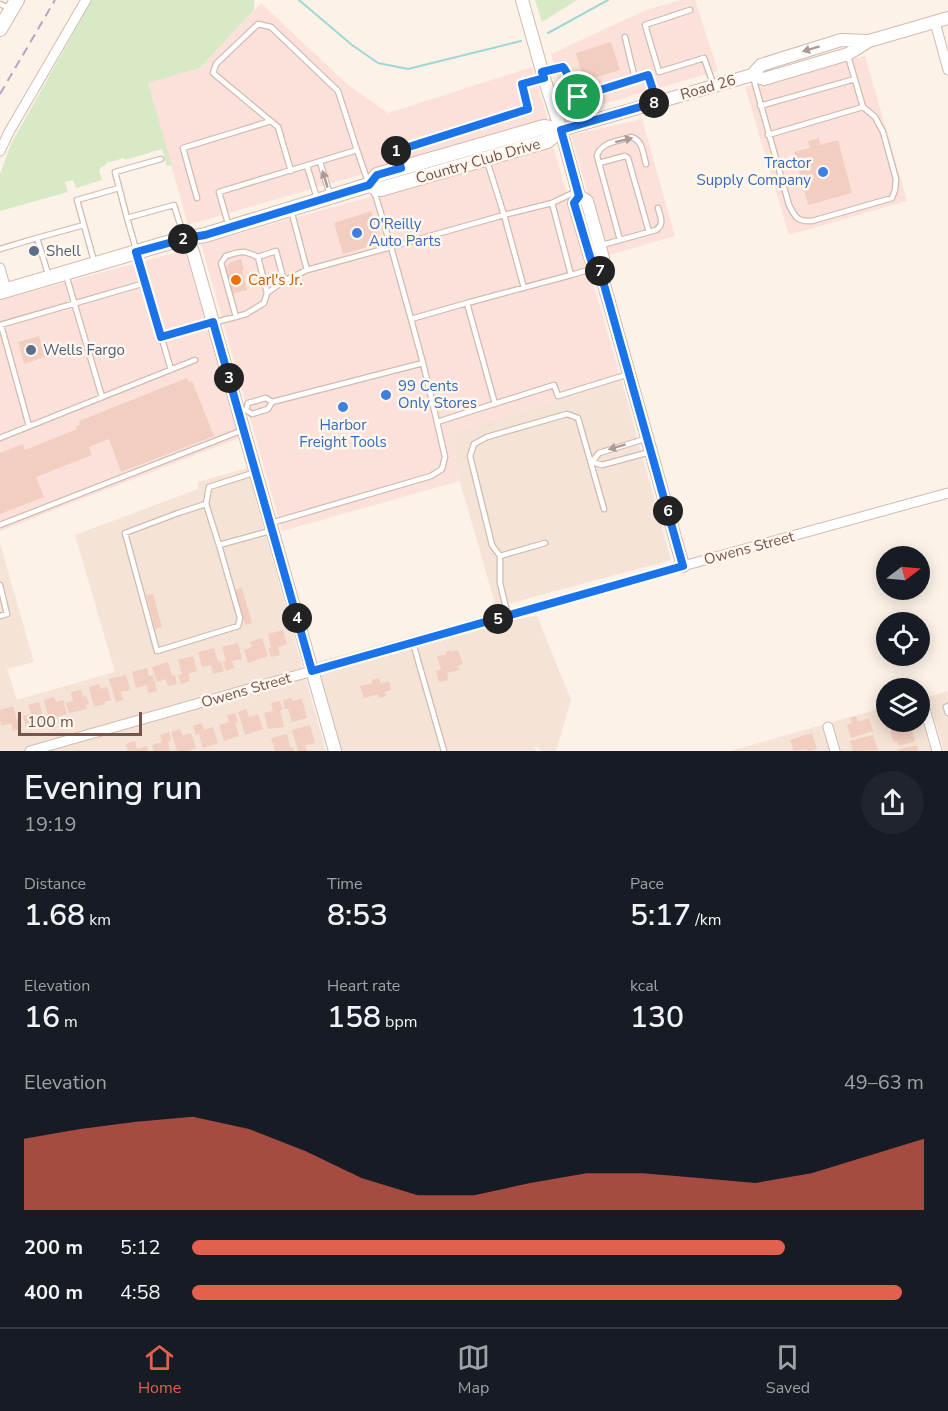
<!DOCTYPE html>
<meta charset="utf-8">
<style>
body{margin:0;font-family:"Nunito Sans",sans-serif;background:#20242c;color:#f1f3f6;height:100vh;display:flex;flex-direction:column;font-size:22px;white-space:nowrap}
*{box-sizing:border-box;margin:0}
p{font-size:20px;color:#9ea1a6}
.icon{flex:none;width:33px;height:33px;fill:none;stroke:currentColor;stroke-width:2;stroke-linecap:round;stroke-linejoin:round}
.map{position:relative;height:751px;overflow:hidden}
.panel{display:flex;flex-direction:column;background:#171b24;flex:1}
.panel>*{flex:none}
.needle{width:39px;rotate:74deg}
.tools{position:absolute;left:876px;top:546px;display:grid;gap:12px}
.tools a{display:grid;place-items:center;width:54px;height:54px;border-radius:50%;background:#171b24;box-shadow:0 3px 15px #0003;font-size:30px}
.scale{position:absolute;left:18px;bottom:15px;width:124px;box-sizing:border-box;padding-left:6px;border:3px solid #76564c;border-top:0;font-size:16px;line-height:21px;white-space:nowrap;color:#76564c;-webkit-text-stroke:4px #fff6ee;paint-order:stroke}
.pin{position:absolute;display:grid;place-items:center;width:51px;height:51px;color:#fff;margin:-26px;border:3px solid #fff;border-radius:50%;box-shadow:0 2px 6px #0007}
.km{position:absolute;width:30px;height:30px;margin:-15px;border-radius:50%;background:#222;color:#fff;font-size:16px;line-height:30px;text-align:center}
.round{display:grid;place-items:center;flex:none;width:63px;height:63px;border-radius:32px;background:#20242c}
.headline{display:flex;align-items:center;justify-content:space-between;height:102px;padding:0 24px}
h1{font-size:33px;font-weight:600;line-height:45px}
.figures{display:grid;grid-template-columns:repeat(3,1fr);gap:9px;height:102px;padding:6px 24px}
.figures div{display:grid;align-content:center}
.figures b{font-size:30px;font-weight:600}
.figures small{font-size:16px;font-weight:400}
.figures p{font-size:16px}
.chart{height:168px;padding:12px 24px}
.chart p{display:flex;justify-content:space-between}
.chart svg{width:100%;height:108px;margin-top:6px;fill:#e3604f;opacity:.7}
ul{padding:0 24px;list-style:none;font-size:20px}
li{display:grid;grid-template-columns:96px 72px 1fr;align-items:center;height:45px}
li i{height:15px;border-radius:8px;background:#e3604f}
.menu{display:flex;justify-content:space-around;align-items:center;height:84px;border-top:2px solid #363941;background:#171b24;font-size:16px;color:#9ea1a6}
.menu a{display:grid;justify-items:center;gap:3px}
.menu .on{color:#e3604f}
.map>svg:first-child{display:block}
</style>
<div class="map">
<svg width="948" height="751" viewBox="0 0 948 751">
<rect width="100%" height="100%" fill="#fcf2e7"/>
<path fill="#f4e3d6" d="M622,382L671,560L496,607L446,433Z
M247,468L326,751H0V544L34,662L7,669L17,700L115,672L75,535L198,489V482Z
M537,616L571,700L556,751H543L535,746L536,751H331L305,665L434,630Z
M948,691V751H944L928,697Z
M886,707V722H920V711L931,751H730Z"/>
<path fill="#fce1db" d="M681,0H695L718,71L568,114L551,54L646,10Z
M261,3L348,85L388,113L532,67L548,120L188,225L148,83L200,68Z
M865,56L907,201L789,235L745,87Z
M642,119L675,236L606,256L571,135Z
M553,146L622,382L447,433L460,481L282,531L201,244Z
M185,250L239,438L0,531V300Z"/>
<path fill="#d8eac5" d="M92,0H254V10L200,68L148,83L172,165L167,166L162,149L125,160L124,158L106,163V165L102,166L99,170L102,180L76,188L73,180L65,182L68,192L0,211V174L11,144Z
M535,0H577L542,22Z"/>
<g fill="none" stroke-linecap="round" stroke-linejoin="round">
<path stroke="#a2d5d7" stroke-width="2" d="M299,0L352,45L378,63L408,69L521,41
M548,33L608,0"/>
</g>
<path fill="#f1cebf" d="M611,42L620,70L584,81L576,53Z
M819,138L820,145L838,140L852,193L808,205L794,152L810,148L808,141Z
M371,211L381,243L343,254L334,223Z
M241,259L244,270H242L247,290L231,294L224,268L231,262Z
M39,336L45,357L24,364L18,342Z
M187,378L189,383L192,381L214,436L121,472L109,439L89,447L92,455L36,477L44,497L0,514V453L23,444L25,450L77,429L76,426L80,425L79,421Z
M242,588L252,623L245,625L235,590Z
M153,594L162,627L155,629L146,595Z
M283,630L287,644L278,647L280,655L271,657L268,649L271,648L268,634Z
M262,638L268,656L248,663L244,650L252,647L250,642Z
M238,643L242,659L232,661L234,668L226,671L223,662L226,661L222,647Z
M214,648L218,662L221,661L224,671L213,674L211,665L202,667L198,652Z
M450,650L451,652L458,650L463,664L458,666L459,670L447,673L448,680L439,682L436,671L441,669L437,656L446,655V652Z
M193,656L197,671L188,674L190,681L181,684L178,675L182,674L178,660Z
M168,662L172,676L175,675L177,684L168,686L166,679L157,682L152,667Z
M147,668L149,676L153,675L157,691L148,693L147,685L136,688L132,672Z
M126,675L130,690L121,692L123,700L116,702L109,679Z
M379,678L381,684L389,681L391,690L385,692L386,696L379,698L378,694L364,698L360,686L373,683L372,680Z
M99,684L100,689L107,687L111,700L104,702L105,704L94,707L89,687Z
M81,690L83,697L86,696L89,704L86,705L87,709L69,713L66,703L73,701L71,692Z
M54,697L56,702L63,700L67,714L49,719L44,700Z
M292,698V701L302,699L307,718L292,722L288,709H285L283,700Z
M280,701L283,710H280L284,727L268,729L264,713L273,711L271,703Z
M39,702L44,721L26,726L23,716L31,714L28,705Z
M13,706L17,720L20,719L22,728L13,731L11,723L2,726L0,720V710Z
M246,709L249,717L258,714L263,729L245,735L238,712Z
M235,713L238,722L235,723L239,736L224,741L219,725L229,722L227,715Z
M886,714V722H908L886,729L882,715Z
M856,716L858,722L869,718L873,731L851,738L847,725L852,723L850,718Z
M202,723L204,730L213,727L218,743L203,748L199,734L196,735L193,726Z
M310,725L315,743L305,745L307,751H298L292,730Z
M910,725L915,741L899,746L897,741L894,742L890,731Z
M180,729L183,736L191,733L196,748L188,751H177L171,732Z
M169,732L171,741L168,742L170,751H154L152,745L162,742L160,735Z
M812,733L817,749L809,751H808L807,749L794,751L790,740Z
M287,734L290,748L293,747L294,751H275L271,738Z
M873,735L878,750L853,751L850,741Z
M135,741L137,749L147,746L148,751H128L126,744Z
M917,745L918,751H898L897,750Z"/>
<g fill="none" stroke-linecap="round" stroke-linejoin="round">
<g stroke="#d0bbb0" stroke-width="7">
<path id="service" d="M0,4L9,8
M690,10L645,25L659,72L704,58L714,86
M625,37L635,79
M545,72L563,67C572,76 566,91 578,97L648,75L657,100
M753,77L789,205C795,217 797,222 812,221L892,198L895,190L896,179L883,132L875,117L863,107L848,56
M760,106L855,79
M768,135L863,107
M320,162L330,195
M599,163L625,156L628,158L649,232
M307,166L317,198
M401,167L396,151L528,109L522,84L544,78
M291,171L278,127L213,73L216,64L258,24L271,27L338,91L357,150
M197,198L183,148L271,121
M552,203L571,275L598,267
M127,218L115,172L161,159
M229,227L219,192L357,150L368,182
M620,240L597,156C600,142 620,141 631,137C643,140 643,154 646,164
M602,245L656,230C665,224 660,216 658,208
M0,249L37,238
M94,261L77,200L119,188
M307,270L391,247L376,197L372,190
M66,275L102,397
M49,277L37,238L84,225
M524,288L504,215L552,203L577,191
M267,293L284,281
M467,303L411,319L391,247L504,215L487,161
M236,317L221,263L226,256C242,251 243,250 258,257
M411,319L423,363
M0,325L145,283
M1,325L29,426
M161,337L246,314L264,303L267,293L258,257L276,251L284,281L307,270L291,210
M171,370L127,218L174,205L180,224L186,236
M495,404L467,303L571,275
M246,410L252,414L268,409L272,402
M239,412L246,410L248,403L266,398L272,402L423,363L437,422
M0,438L195,360
M592,462L599,453L645,439
M592,462L602,465L650,452
M206,504L209,487L253,473
M271,523L431,476L442,469L445,457L437,422L554,385L558,396L629,374
M0,525L243,430
M219,545L240,618L238,626L157,651L125,533L181,512L206,504L219,545L270,531
M500,556L492,545L470,456L474,444L487,437L567,414L578,418L604,509
M0,585L7,614L0,616
M508,616L500,583V556L545,543
M413,643L444,751
M948,706L946,707L948,713"/>
</g>
<g stroke="#d0bbb0" stroke-width="11">
<path id="minor" d="M935,22L948,70
M0,151L9,132L86,0
M0,268L6,290
M923,702L937,751
M828,727L835,751
M30,751L683,566L948,493"/>
</g>
<g stroke="#d0bbb0" stroke-width="14">
<path id="tertiary" d="M522,0L544,78L561,130L579,196L587,201L603,258L598,263
M752,75L764,79L848,54L869,41L948,18
M561,130L752,75L761,65L841,40L869,41
M579,196L574,203L591,260L598,263L683,566
M187,238L193,252L335,751"/>
</g>
<g stroke="#d3baad" stroke-width="16">
<path id="secondary" d="M0,29L17,0
M369,185L381,189L547,141L561,130
M0,292L174,241L205,235L369,185L377,175L544,127L561,130"/>
</g>
<use href="#service" stroke="#fff" stroke-width="4.5"/>
<use href="#minor" stroke="#fff" stroke-width="9"/>
<use href="#tertiary" stroke="#fff" stroke-width="12"/>
<use href="#secondary" stroke="#fff" stroke-width="14"/>
<path stroke="#b3a5c6" stroke-width="2" stroke-dasharray="9 6" stroke-linecap="butt" d="M0,94L55,0"/>
</g>
<defs><path id="oneway-solid" d="M-6-.8H1V-3.2L6.5 0L1 3.2V.8H-6Z" transform="scale(1.5)"/></defs>
<g fill="#ad9a94">
<use href="#oneway-solid" transform="translate(811 49) rotate(163)"/>
<use href="#oneway-solid" transform="translate(624 140) rotate(-14)"/>
<use href="#oneway-solid" transform="translate(325 179) rotate(-107)"/>
<use href="#oneway-solid" transform="translate(617 447) rotate(163)"/>
</g>
<g fill="none" stroke-linecap="round" stroke-linejoin="round">
<g stroke="#fff" stroke-width="12">
<path id="route" d="M563,67C572,76 566,90 578,97L648,75L657,102L561,130L579,196L574,203L591,260L598,263L599,267L683,566L312,671L213,322L161,337L136,252L187,238L205,235L369,185L377,175L401,168L396,151L528,109L522,84L544,78L542,72Z"/>
</g>
<use href="#route" stroke="#1a73e8" stroke-width="8"/>
</g>
<g fill="#3f7fe0" stroke="#fff6ee" stroke-width="2">
<circle cx="823" cy="172" r="6"/>
<circle cx="357" cy="233" r="6"/>
<circle cx="386" cy="395" r="6"/>
<circle cx="343" cy="407" r="6"/>
</g>
<g fill="#5c6f8a" stroke="#fff6ee" stroke-width="2">
<circle cx="34" cy="251" r="6"/>
<circle cx="31" cy="350" r="6"/>
</g>
<circle fill="#e8710a" stroke="#fff6ee" stroke-width="2" cx="236" cy="280" r="6"/>
<g text-anchor="middle" stroke-width="5" stroke-linejoin="round" paint-order="stroke">
<g font-size="15" fill="#76564c" stroke="#fff6ee">
<text transform="translate(708 87) rotate(-16)" y="5">Road 26</text>
<text transform="translate(478 161) rotate(-16)" y="5">Country Club Drive</text>
<text transform="translate(749 548) rotate(-15)" y="5">Owens Street</text>
<text transform="translate(246 690) rotate(-16)" y="5">Owens Street</text>
</g>
<g font-size="15" fill="#366cbe" stroke="#fff6ee" text-anchor="start">
<text x="811" y="168" text-anchor="end">Tractor<tspan x="811" dy="17">Supply Company</tspan></text>
<text x="369" y="229">O'Reilly<tspan x="369" dy="17">Auto Parts</tspan></text>
<text x="398" y="391">99 Cents<tspan x="398" dy="17">Only Stores</tspan></text>
<text x="343" y="430" text-anchor="middle">Harbor<tspan x="343" dy="17">Freight Tools</tspan></text>
</g>
<g font-size="15" fill="#4e5e75" stroke="#fff6ee" text-anchor="start">
<text x="46" y="256">Shell</text>
<text x="43" y="355">Wells Fargo</text>
</g>
<g font-size="15" fill="#c56008" stroke="#fff6ee" text-anchor="start">
<text x="248" y="285">Carl's Jr.</text>
</g>
</g>
</svg>
<div class="tools">
<a><svg class="needle" viewBox="-14 -14 28 28"><path d="M0-13l5 13h-10z" fill="#e53935"/><path d="M0 13l5-13h-10z" fill="#9ea1a6"/></svg></a>
<a><svg class="icon" aria-label="locate" viewBox="0 0 24 24"><circle cx="12" cy="12" r="6"/><path d="M12 2v4M12 18v4M2 12h4M18 12h4"/></svg></a>
<a><svg class="icon" aria-label="layers" viewBox="0 0 24 24"><path d="M12 4l9 5-9 5-9-5zM3 14l9 5 9-5"/></svg></a>
</div>
<div class="scale">100 m</div>
<div class="pin" style="left:578px;top:97px;background:#1e9e55"><svg class="icon" aria-label="arrive" viewBox="0 0 24 24"><path d="M6 21V4h12l-3 4 3 4H6"/></svg></div>
<b class="km" style="left:396px;top:151px">1</b>
<b class="km" style="left:183px;top:239px">2</b>
<b class="km" style="left:229px;top:378px">3</b>
<b class="km" style="left:297px;top:618px">4</b>
<b class="km" style="left:498px;top:619px">5</b>
<b class="km" style="left:668px;top:511px">6</b>
<b class="km" style="left:600px;top:271px">7</b>
<b class="km" style="left:654px;top:103px">8</b>
</div>
<section class="panel">
<div class="headline"><div><h1>Evening run</h1><p>19:19</p></div><a class="round"><svg class="icon" aria-label="share" viewBox="0 0 24 24"><path d="M12 15V3M7 8l5-5 5 5M5 13v7h14v-7"/></svg></a></div>
<div class="figures">
<div><p>Distance</p><b>1.68<small> km</small></b></div>
<div><p>Time</p><b>8:53</b></div>
<div><p>Pace</p><b>5:17<small> /km</small></b></div>
</div>
<div class="figures">
<div><p>Elevation</p><b>16<small> m</small></b></div>
<div><p>Heart rate</p><b>158<small> bpm</small></b></div>
<div><p>kcal</p><b>130</b></div>
</div>
<div class="chart"><p><span>Elevation</span>49–63 m</p>
<svg viewBox="0 0 160 44" preserveAspectRatio="none"><path d="M0 44V15L10 11L20 8L30 6L40 11L50 20L60 31L70 38L80 38L90 33L100 29L110 29L120 31L130 33L140 29L150 22L160 15V44z"/></svg>
</div>
<ul>
<li><b>200 m</b>5:12<i style="width:81%"></i></li>
<li><b>400 m</b>4:58<i style="width:97%"></i></li>
</ul>
</section>
<nav class="menu">
<a class="on"><svg class="icon" aria-label="home" viewBox="0 0 24 24"><path d="M3 11l9-7 9 7M6 9v11h12V9"/></svg>Home</a>
<a><svg class="icon" aria-label="map" viewBox="0 0 24 24"><path d="M3 6l6-2 6 2 6-2v14l-6 2-6-2-6 2zM9 4v14M15 6v14"/></svg>Map</a>
<a><svg class="icon" aria-label="saved" viewBox="0 0 24 24"><path d="M7 4h10v16l-5-4-5 4z"/></svg>Saved</a>
</nav>
